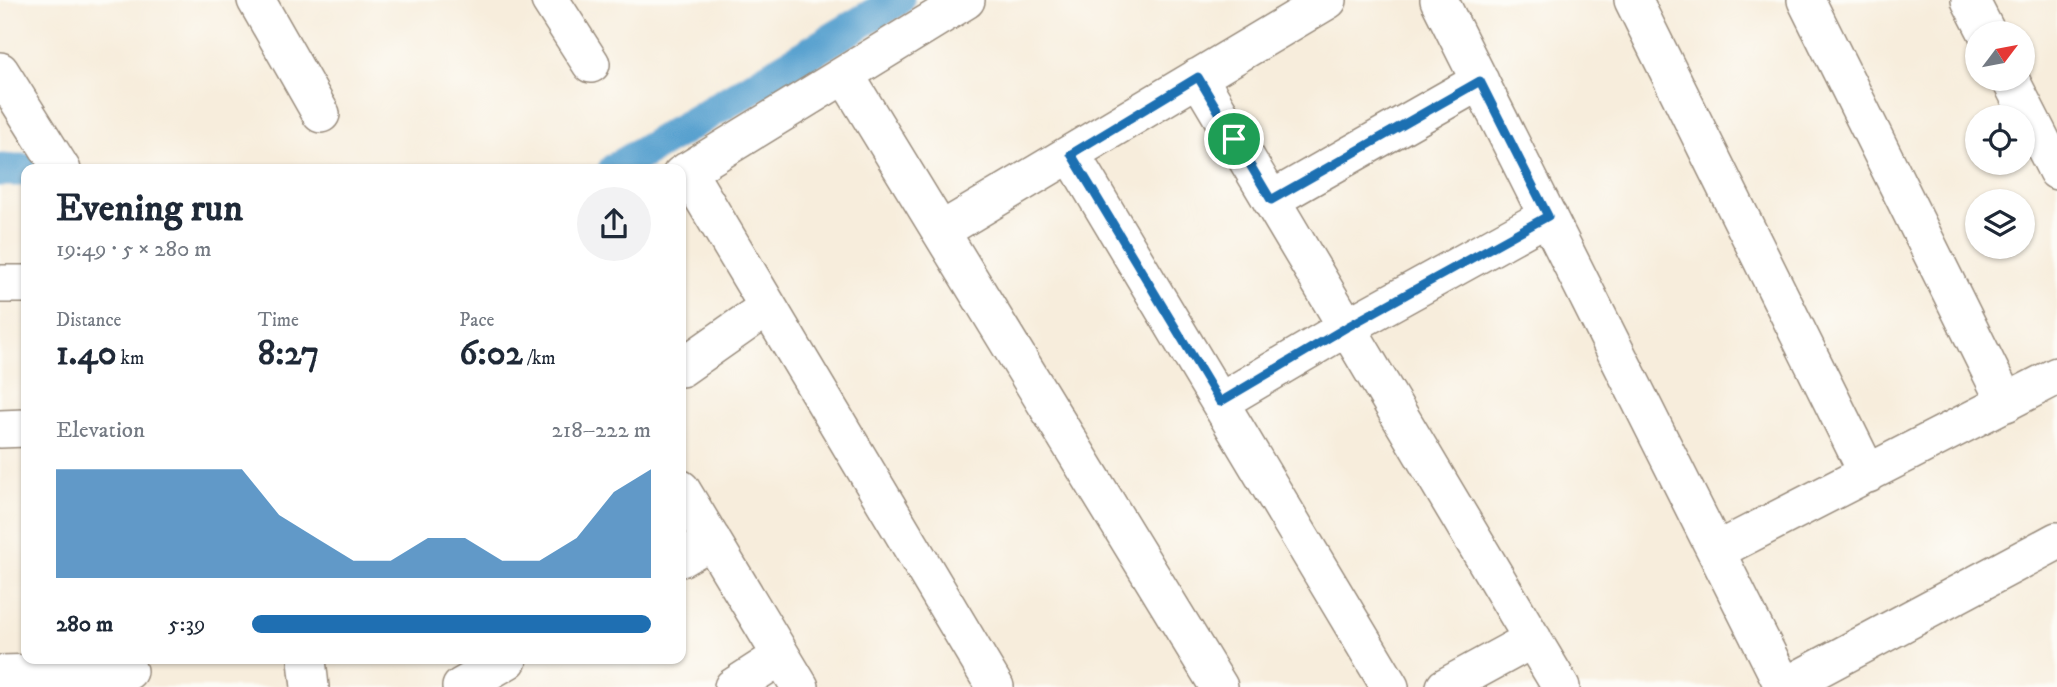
<!DOCTYPE html>
<meta charset="utf-8">
<style>
body{margin:0;font-family:"IM FELL DW Pica",serif;background:#f2f2f3;color:#1f2937;height:100vh;display:flex;flex-direction:column;font-size:26px;white-space:nowrap}
*{box-sizing:border-box;margin:0}
p{font-size:23px;color:#747a83}
.icon{flex:none;width:38px;height:38px;fill:none;stroke:currentColor;stroke-width:2;stroke-linecap:round;stroke-linejoin:round}
.map{position:relative;flex:1;overflow:hidden}
.details{position:absolute;left:21px;top:164px;width:665px;height:500px;display:flex;flex-direction:column;background:#fff;border-radius:14px;box-shadow:0 2px 5px #0004}
.details>*{flex:none}
.needle{width:46px;rotate:58deg}
.tools{position:absolute;left:1965px;top:21px;display:grid;gap:14px}
.tools a{display:grid;place-items:center;width:70px;height:70px;border-radius:50%;background:#fff;box-shadow:0 2px 5px #0004;font-size:35px}
.pin{position:absolute;display:grid;place-items:center;width:60px;height:60px;color:#fff;margin:-30px;border:4px solid #fff;border-radius:50%;box-shadow:0 2px 7px #0007}
.round{display:grid;place-items:center;flex:none;width:74px;height:74px;border-radius:37px;background:#f2f2f3}
.headline{display:flex;align-items:center;justify-content:space-between;height:119px;padding:0 35px}
h1{font-size:38px;font-weight:700;line-height:52px}
.stats{display:grid;grid-template-columns:repeat(3,1fr);gap:10px;height:119px;padding:7px 35px}
.stats div{display:grid;align-content:center}
.stats b{font-size:35px;font-weight:700}
.stats small{font-size:19px;font-weight:400}
.stats p{font-size:19px}
.chart{height:196px;padding:14px 35px}
.chart p{display:flex;justify-content:space-between}
.chart svg{width:100%;height:126px;margin-top:7px;fill:#1f6fb2;opacity:.7}
ul{padding:0 35px;list-style:none;font-size:23px}
li{display:grid;grid-template-columns:112px 84px 1fr;align-items:center;height:52px}
li i{height:18px;border-radius:9px;background:#1f6fb2}
.map>svg:first-child{display:block}
</style>
<div class="map">
<svg width="2057" height="687" viewBox="0 0 2057 687">
<rect width="100%" height="100%" fill="#fdfcf7"/>
<filter id="ink" filterUnits="userSpaceOnUse"><feTurbulence type="fractalNoise" baseFrequency=".0143" numOctaves="2"/><feDisplacementMap in="SourceGraphic" scale="14" xChannelSelector="R" yChannelSelector="G"/><feConvolveMatrix kernelMatrix="1 2 1 2 8 2 1 2 1" color-interpolation-filters="sRGB"/></filter>
<filter id="wash" filterUnits="userSpaceOnUse"><feTurbulence type="fractalNoise" baseFrequency=".00686" numOctaves="4" result="noise"/><feDisplacementMap in="SourceGraphic" scale="28" xChannelSelector="R" yChannelSelector="G"/><feGaussianBlur stdDeviation="1.57" result="paint"/><feColorMatrix in="noise" values="0 0 0 0 0 0 0 0 0 0 0 0 0 0 0 0 0 1.4 0 .05"/><feComposite in="paint" operator="in"/></filter>
<g filter="url(#wash)">
<rect width="100%" height="100%" fill="#f7eddc"/>
<g fill="none" stroke-linecap="round" stroke-linejoin="round">
<path stroke="#58a1cf" stroke-width="33" d="M0,170H26
M614,170L898,0"/>
</g>
</g>
<g filter="url(#ink)">
<g fill="none" stroke-linecap="round" stroke-linejoin="round">
<g stroke="#998c7d" stroke-width="40">
<path id="minor" d="M256,0L321,114
M550,0L591,64
M1439,0L1784,687L2057,541
M1633,0L1868,474
M1806,0L2006,403
M1970,0L1987,33
M0,71L62,170
M845,75L1219,687
M1198,77L1561,687
M2010,79L2057,171
M1071,154L1390,687
M687,171L995,687
M681,175L966,0
M1271,200L1480,81
M941,231L1328,0
M0,284H26
M681,368L768,307
M1220,402L1347,327L1548,216
M0,429L26,428
M681,489L800,687
M1716,551L2057,376
M681,558L712,540
M307,660L310,687
M0,674L128,671
M461,687L508,660
M733,687L781,656
M1445,687L1533,639"/>
</g>
<use href="#minor" stroke="#fff" stroke-width="37"/>
</g>
</g>
<g fill="none" stroke-linecap="round" stroke-linejoin="round" filter="url(#ink)">
<g stroke="#fff" stroke-width="14">
<path id="route" d="M1198,77L1271,200L1480,81L1548,216L1347,327L1220,402L1071,154Z"/>
</g>
<use href="#route" stroke="#1f6fb2" stroke-width="9"/>
</g>
</svg>
<div class="tools">
<a><svg class="needle" viewBox="-14 -14 28 28"><path d="M0-13l5 13h-10z" fill="#e53935"/><path d="M0 13l5-13h-10z" fill="#747a83"/></svg></a>
<a><svg class="icon" aria-label="locate" viewBox="0 0 24 24"><circle cx="12" cy="12" r="6"/><path d="M12 2v4M12 18v4M2 12h4M18 12h4"/></svg></a>
<a><svg class="icon" aria-label="layers" viewBox="0 0 24 24"><path d="M12 4l9 5-9 5-9-5zM3 14l9 5 9-5"/></svg></a>
</div>
<div class="pin" style="left:1234px;top:139px;background:#1e9e55"><svg class="icon" aria-label="arrive" viewBox="0 0 24 24"><path d="M6 21V4h12l-3 4 3 4H6"/></svg></div>
<section class="details">
<div class="headline"><div><h1>Evening run</h1><p>19:49 · 5 × 280 m</p></div><a class="round"><svg class="icon" aria-label="share" viewBox="0 0 24 24"><path d="M12 15V3M7 8l5-5 5 5M5 13v7h14v-7"/></svg></a></div>
<div class="stats">
<div><p>Distance</p><b>1.40<small> km</small></b></div>
<div><p>Time</p><b>8:27</b></div>
<div><p>Pace</p><b>6:02<small> /km</small></b></div>
</div>
<div class="chart"><p><span>Elevation</span>218–222 m</p>
<svg viewBox="0 0 160 44" preserveAspectRatio="none"><path d="M0 44V6L10 6L20 6L30 6L40 6L50 6L60 22L70 30L80 38L90 38L100 30L110 30L120 38L130 38L140 30L150 14L160 6V44z"/></svg>
</div>
<ul>
<li><b>280 m</b>5:39<i style="width:100%"></i></li>
</ul>
</section>
</div>
